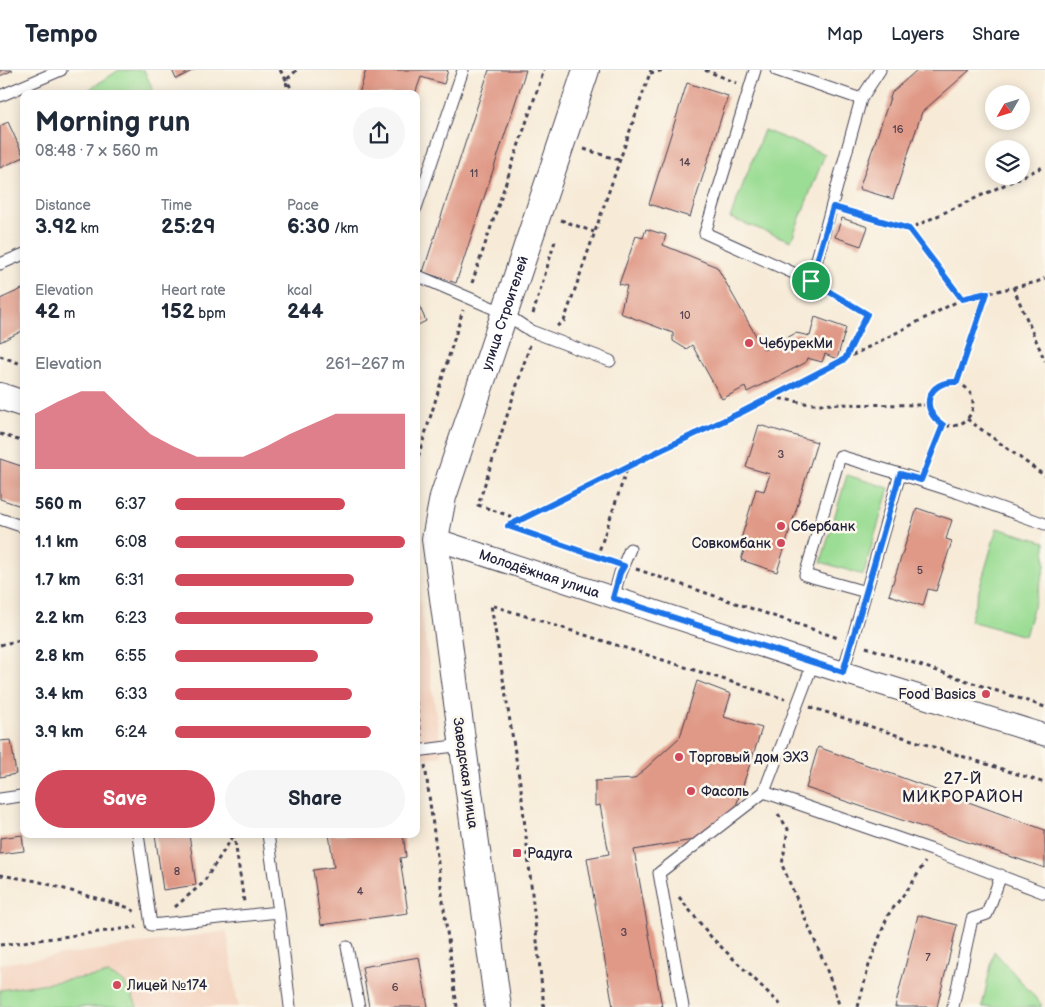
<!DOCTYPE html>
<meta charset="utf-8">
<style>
body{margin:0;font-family:"Balsamiq Sans",sans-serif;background:#f6f6f7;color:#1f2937;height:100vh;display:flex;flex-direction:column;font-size:19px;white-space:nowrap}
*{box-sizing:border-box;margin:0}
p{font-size:16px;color:#747a83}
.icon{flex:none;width:28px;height:28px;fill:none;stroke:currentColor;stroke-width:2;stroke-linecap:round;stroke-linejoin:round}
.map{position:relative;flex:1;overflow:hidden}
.sheet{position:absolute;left:20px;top:20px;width:400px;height:748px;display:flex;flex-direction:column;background:#fff;border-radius:10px;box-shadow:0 2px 12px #0003}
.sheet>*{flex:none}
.needle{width:32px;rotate:231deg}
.fabs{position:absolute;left:985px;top:15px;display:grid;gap:10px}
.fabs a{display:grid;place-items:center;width:45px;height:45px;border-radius:50%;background:#fff;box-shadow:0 2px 12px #0003;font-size:25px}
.pin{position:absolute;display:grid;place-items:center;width:42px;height:42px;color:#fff;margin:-21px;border:2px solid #fff;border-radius:50%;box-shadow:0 1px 5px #0007}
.round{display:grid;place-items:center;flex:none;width:52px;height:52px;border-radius:26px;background:#f6f6f7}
.summary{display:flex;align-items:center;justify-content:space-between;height:85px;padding:0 15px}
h1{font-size:28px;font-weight:800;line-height:38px}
.figures{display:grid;grid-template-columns:repeat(3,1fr);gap:8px;height:85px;padding:5px 15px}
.figures div{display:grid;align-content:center}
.figures b{font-size:21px;font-weight:800}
.figures small{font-size:14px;font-weight:400}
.figures p{font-size:14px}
.chart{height:140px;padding:10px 15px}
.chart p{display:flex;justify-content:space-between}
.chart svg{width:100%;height:90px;margin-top:5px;fill:#d1495b;opacity:.7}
.primary-button{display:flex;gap:10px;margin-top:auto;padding:10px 15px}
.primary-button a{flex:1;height:58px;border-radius:30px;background:#d1495b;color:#fff;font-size:20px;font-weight:800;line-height:58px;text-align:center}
.primary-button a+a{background:#f6f6f7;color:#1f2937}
ul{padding:0 15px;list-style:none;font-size:16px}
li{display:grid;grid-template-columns:80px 60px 1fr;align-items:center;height:38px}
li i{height:12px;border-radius:6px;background:#d1495b}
header{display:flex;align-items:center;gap:30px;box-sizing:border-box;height:70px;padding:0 25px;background:#fff;border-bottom:1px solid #e0e1e3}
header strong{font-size:24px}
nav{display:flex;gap:28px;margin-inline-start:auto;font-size:18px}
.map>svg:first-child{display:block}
</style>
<header>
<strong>Tempo</strong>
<nav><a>Map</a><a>Layers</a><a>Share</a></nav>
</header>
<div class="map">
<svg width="1045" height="937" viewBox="0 0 1045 937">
<rect width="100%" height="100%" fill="#fbf7ec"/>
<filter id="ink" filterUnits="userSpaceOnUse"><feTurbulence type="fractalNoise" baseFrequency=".02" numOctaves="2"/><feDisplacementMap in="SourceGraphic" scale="10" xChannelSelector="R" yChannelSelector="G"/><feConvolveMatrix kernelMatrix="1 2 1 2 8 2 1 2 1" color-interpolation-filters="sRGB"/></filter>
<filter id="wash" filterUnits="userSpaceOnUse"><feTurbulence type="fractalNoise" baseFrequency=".0096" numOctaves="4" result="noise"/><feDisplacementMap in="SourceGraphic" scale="20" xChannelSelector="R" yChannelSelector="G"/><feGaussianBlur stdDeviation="1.12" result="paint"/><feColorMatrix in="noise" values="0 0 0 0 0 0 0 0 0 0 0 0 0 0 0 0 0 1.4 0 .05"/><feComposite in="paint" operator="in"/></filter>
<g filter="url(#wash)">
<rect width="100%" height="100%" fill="#f7ebd8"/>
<path fill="#f4d3c0" d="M416,504L442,686L416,689Z
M227,861L238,937H0V894Z"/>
<path fill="#9bdd94" stroke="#5e8068" d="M119,0H144L155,24H82Z
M764,60L825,84L791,171L730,148Z
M847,405L889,418L863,505L821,492Z
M997,458L1045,472V497L1025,566L970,551Z
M994,881L1041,934V937H982Z
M109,904L124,912L135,931L137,937H0V920Z"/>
<g id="blocks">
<path fill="#e09986" d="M0,0H13L0,6Z
M172,0H194L176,9Z
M366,0H448L444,14L421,7L415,24H359Z
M489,0H526L456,213L423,202Z
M917,0H970L922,42L893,129L859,119L892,22Z
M687,13L728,26L690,147L649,134Z
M8,52L24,87L0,98V56Z
M842,148L868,157L861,176L835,167Z
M646,159L666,165L663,175L717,197L764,280L796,263L810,266L815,247L846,258L837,289L825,284L822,292L807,288L805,293L747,322L745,317L722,329L692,275L686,279L673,271V263L620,243L627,216L619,214L636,166L643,168Z
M24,218V260L0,272V229Z
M416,229L426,251L416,256Z
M759,355L817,372L777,502L741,490L747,471L741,469L756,419L764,421L770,404L746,397Z
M0,389L24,397V437L0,429Z
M917,438L952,450L946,469L952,471L936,521L928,519L923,536L889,525Z
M697,611L731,624L724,647L762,658L736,736L699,769L634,780L662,937H613L587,788L609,784L600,735L595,736V711L634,709L680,667Z
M11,670L16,704L0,707V671Z
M818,677L1045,760V798L806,718Z
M155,764H189L196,815L163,820Z
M329,764H403L406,787L400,788L408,843L321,855L313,800L334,797Z
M22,765L24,781L0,784V768Z
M918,845L957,855L937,937H895Z
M419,887L428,937H369L362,897Z"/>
</g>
</g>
<g filter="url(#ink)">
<use href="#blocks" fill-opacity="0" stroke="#424053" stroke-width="1"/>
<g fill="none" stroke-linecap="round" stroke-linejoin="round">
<g stroke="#424053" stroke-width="13">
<path id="service" d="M755,0L705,163L811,211L861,29L776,0
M0,26L61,0
M861,29L880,0
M416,138L463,0
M0,194L24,184
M416,205L504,243L531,261L610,291
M900,404L959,423L1045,454
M0,449L24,457
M613,528L620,503L630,479
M843,602L900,404L840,386L805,505L866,522
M416,681L462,675
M764,722L932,780L1045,823
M0,729L21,726
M138,764L151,855L279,842L290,937
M268,764L279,842
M347,877L359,937
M683,937L659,803L764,722L813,593
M953,937L972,849L987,844L1001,805"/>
</g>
<g stroke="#424053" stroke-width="23">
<g id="minor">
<path id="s1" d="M435,469L813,593L1045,665"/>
</g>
</g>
<g stroke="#424053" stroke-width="28">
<g id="tertiary">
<path d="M0,326L24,334"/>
<path id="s2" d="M498,937L435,469L443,427L586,0"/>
</g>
</g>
<path stroke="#424053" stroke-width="3" stroke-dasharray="4 4" stroke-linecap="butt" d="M280,0L295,24
M705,0L737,13
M650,3L665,0
M288,24L286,10L297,0
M584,79L619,90
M846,140L909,159L1045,96
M561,150L594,162
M909,159L962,229
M472,213L544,0
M1013,217L1045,291
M823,218L867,244L845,288
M533,244L555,171
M557,256L564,251L651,0
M530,275L478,435L510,446L508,456L611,491
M0,286L24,295
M957,312L987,224
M929 334a22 22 0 1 1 44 0a22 22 0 1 1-44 0Z
M772,327L810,334L929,335
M967,349L1045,406
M0,364L24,372
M416,394L463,240
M926,398L943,355
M508,456L663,379L742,342L962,229L1037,212L1045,208
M597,487L628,396
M636,499L838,568
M0,575L24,569
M866,577L1045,637
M416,632L421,666
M810,637L1045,713
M425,695L457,937
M778,744L788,759L782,795L824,892L840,937
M234,764L244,832
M0,805L37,811L130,838L135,842
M679,827L712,868L783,937
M175,837L203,813L234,765
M0,875L137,857
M544,937L521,719L491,535L785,629
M858,937L869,895L888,845L911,815L925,792"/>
<use href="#service" stroke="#fff" stroke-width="11"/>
<use href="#minor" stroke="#fff" stroke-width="21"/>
<use href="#tertiary" stroke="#fff" stroke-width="26"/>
</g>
</g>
<g fill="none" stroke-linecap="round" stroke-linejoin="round" filter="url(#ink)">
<g stroke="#fff" stroke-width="10">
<path id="route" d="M833,137L909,159L962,229L987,223L957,312C928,310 918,339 943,355L921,410L900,404L843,602L613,528L620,503L624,496L508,456L663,379L742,342L845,289L867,244L811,211Z"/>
</g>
<use href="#route" stroke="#1a73e8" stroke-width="6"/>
</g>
<g fill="#d1495b" stroke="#fbf7ec" stroke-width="2">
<circle cx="749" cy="273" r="5"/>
<circle cx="781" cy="456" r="5"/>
<circle cx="781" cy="473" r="5"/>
<circle cx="986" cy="624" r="5"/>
<circle cx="679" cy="687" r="5"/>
<circle cx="691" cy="721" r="5"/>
<rect x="512" y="778" width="10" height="10" rx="2.5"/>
<circle cx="117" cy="915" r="5"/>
</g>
<g text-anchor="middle" stroke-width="5" stroke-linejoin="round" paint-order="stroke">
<g font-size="11" fill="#52404e">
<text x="898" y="63">16</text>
<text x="685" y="96">14</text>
<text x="474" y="107">11</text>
<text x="685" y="249">10</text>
<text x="781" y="388">3</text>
<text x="920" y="504">5</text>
<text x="177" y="805">8</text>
<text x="360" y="825">4</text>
<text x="624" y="866">3</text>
<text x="928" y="891">7</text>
<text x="395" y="921">6</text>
</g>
<g font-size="14" fill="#22223b" stroke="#fbf7ec">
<text dy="5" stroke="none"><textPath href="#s2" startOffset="709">улица Строителей</textPath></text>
<text dy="5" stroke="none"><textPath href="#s1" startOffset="110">Молодёжная улица</textPath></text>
<text transform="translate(466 703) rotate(82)" y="5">Заводская улица</text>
</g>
<g font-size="14" fill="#22223b" stroke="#fbf7ec" text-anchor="start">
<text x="759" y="278">ЧебурекМи</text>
<text x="791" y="461">Сбербанк</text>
<text x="771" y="478" text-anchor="end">Совкомбанк</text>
<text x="976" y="629" text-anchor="end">Food Basics</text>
<text x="689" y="692">Торговый дом ЭХЗ</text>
<text x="701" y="726">Фасоль</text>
<text x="527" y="788">Радуга</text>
<text x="127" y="920">Лицей №174</text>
</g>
<g font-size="16" letter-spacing="1" fill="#22223b" stroke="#fbf7ec">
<text x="963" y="714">27-Й<tspan x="963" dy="18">МИКРОРАЙОН</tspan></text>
</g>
</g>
</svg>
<div class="fabs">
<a><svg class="needle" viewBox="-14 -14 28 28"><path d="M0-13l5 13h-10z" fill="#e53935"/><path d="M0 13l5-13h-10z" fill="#747a83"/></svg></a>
<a><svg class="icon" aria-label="layers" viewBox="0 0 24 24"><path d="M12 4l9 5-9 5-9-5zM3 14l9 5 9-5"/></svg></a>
</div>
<div class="pin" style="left:811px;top:211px;background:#1e9e55"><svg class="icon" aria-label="arrive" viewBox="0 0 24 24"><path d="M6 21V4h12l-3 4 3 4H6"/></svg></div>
<section class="sheet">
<div class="summary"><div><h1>Morning run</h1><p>08:48 · 7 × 560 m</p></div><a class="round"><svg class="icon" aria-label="share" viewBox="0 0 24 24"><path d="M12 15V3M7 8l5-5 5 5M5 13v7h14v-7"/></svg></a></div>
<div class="figures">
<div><p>Distance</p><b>3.92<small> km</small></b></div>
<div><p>Time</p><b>25:29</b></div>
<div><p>Pace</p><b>6:30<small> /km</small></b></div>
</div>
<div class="figures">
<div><p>Elevation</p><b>42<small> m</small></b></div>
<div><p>Heart rate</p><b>152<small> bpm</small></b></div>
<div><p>kcal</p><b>244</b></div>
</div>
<div class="chart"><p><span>Elevation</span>261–267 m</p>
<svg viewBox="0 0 160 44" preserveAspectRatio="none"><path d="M0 44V17L10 11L20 6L30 6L40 17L50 27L60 33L70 38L80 38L90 38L100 33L110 27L120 22L130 17L140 17L150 17L160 17V44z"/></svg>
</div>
<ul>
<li><b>560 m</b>6:37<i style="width:74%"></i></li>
<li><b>1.1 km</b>6:08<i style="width:100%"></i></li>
<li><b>1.7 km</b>6:31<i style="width:78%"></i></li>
<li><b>2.2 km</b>6:23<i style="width:86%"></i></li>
<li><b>2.8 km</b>6:55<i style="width:62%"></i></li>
<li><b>3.4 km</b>6:33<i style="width:77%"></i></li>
<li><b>3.9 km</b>6:24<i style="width:85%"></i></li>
</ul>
<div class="primary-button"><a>Save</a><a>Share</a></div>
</section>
</div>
